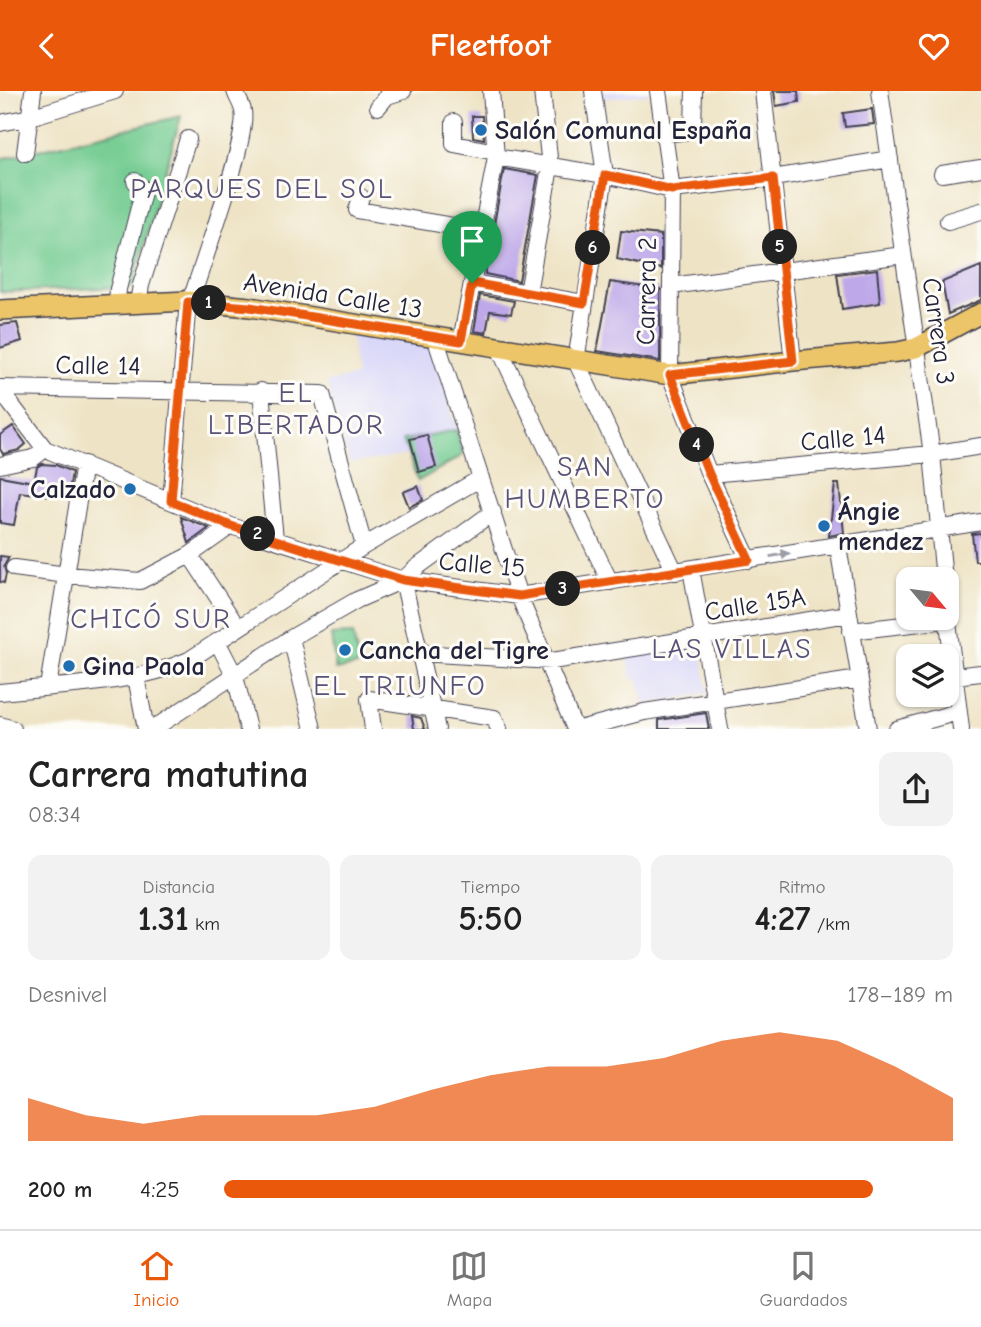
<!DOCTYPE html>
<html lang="es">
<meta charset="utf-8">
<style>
body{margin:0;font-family:"Comic Neue",sans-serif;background:#f2f2f2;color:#222;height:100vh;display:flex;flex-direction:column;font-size:26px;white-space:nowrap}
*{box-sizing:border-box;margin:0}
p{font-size:23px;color:#767676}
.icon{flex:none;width:38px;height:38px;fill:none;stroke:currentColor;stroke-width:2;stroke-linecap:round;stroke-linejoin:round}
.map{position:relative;height:638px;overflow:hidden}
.details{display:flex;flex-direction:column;background:#fff;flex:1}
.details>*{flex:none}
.needle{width:46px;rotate:119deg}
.buttons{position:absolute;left:896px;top:476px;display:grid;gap:14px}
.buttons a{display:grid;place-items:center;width:63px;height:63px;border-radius:14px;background:#fff;box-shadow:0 2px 5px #0004;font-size:35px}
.pin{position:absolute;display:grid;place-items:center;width:60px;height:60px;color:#fff;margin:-72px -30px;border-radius:50% 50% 50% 0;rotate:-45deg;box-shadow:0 0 7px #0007}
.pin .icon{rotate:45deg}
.km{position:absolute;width:35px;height:35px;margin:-18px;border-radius:50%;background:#222;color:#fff;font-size:19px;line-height:35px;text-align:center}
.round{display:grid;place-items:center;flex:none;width:74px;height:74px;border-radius:14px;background:#f2f2f2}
.head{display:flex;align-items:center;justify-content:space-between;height:119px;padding:0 28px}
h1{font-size:38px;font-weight:700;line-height:52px}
.metrics{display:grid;grid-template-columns:repeat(3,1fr);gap:10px;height:119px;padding:7px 28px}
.metrics div{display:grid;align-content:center;border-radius:14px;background:#f2f2f2;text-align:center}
.metrics b{font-size:35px;font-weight:700}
.metrics small{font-size:19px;font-weight:400}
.metrics p{font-size:19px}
.chart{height:196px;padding:14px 28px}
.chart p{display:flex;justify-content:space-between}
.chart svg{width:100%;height:126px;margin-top:7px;fill:#ea580c;opacity:.7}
ul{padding:0 28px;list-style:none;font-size:23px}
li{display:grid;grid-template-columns:112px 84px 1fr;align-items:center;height:52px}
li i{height:18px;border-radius:9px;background:#ea580c}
header{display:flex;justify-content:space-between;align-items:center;height:91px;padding:0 28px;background:#ea580c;color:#fff;font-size:32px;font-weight:700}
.dock{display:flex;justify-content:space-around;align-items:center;height:98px;border-top:2px solid #e0e0e0;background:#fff;font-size:19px;color:#767676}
.dock a{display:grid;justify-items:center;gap:4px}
.dock .active{color:#ea580c}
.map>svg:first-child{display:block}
</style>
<header><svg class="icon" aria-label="back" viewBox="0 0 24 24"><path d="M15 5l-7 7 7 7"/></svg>Fleetfoot<svg class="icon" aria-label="heart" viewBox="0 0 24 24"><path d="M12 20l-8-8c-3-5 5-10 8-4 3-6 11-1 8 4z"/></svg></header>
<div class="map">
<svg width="981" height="638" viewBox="0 0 981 638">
<rect width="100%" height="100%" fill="#fdfcf7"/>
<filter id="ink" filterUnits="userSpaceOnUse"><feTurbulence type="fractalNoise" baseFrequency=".0143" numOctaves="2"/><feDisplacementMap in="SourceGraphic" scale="14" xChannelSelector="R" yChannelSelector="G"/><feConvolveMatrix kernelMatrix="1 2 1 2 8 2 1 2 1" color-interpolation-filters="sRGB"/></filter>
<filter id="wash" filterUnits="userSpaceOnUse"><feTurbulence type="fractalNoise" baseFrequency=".00686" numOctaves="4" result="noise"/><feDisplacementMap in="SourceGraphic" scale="28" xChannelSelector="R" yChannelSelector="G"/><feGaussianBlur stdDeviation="1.57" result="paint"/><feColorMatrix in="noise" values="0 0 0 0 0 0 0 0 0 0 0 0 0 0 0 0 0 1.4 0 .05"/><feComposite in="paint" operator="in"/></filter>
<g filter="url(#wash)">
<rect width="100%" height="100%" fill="#eee3c5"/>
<path fill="#d9d7f8" d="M602,0H648V3L603,8Z
M351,243L430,254L457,339L403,349L408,364L350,372L327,291L356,285Z
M700,553L708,602L644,613L639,589L632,587L627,565Z"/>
<path fill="#74cc92" stroke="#4b7766" stroke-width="2" d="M181,25L132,196L0,201V68Z
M457,339L463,364L418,390L403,349Z
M353,543L359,574L336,579L331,544Z"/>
<g id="blocks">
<path fill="#bea8e9" d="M774,0H798L799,11L776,15Z
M872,18L874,33L845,36L843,22Z
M472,25H482L484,48L473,46Z
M504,78L538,84L519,190L485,183Z
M621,140L661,144V178L617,168Z
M981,175V209L948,223L942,191Z
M877,178L880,212L842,218L837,183Z
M610,191L660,198V270L597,260Z
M480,204L514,210L511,223L490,220L486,242L474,240Z
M17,232L22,250L0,257V234Z
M13,335L26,353L19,359L3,363L0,358V344Z
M427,344L436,376L419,381L410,348Z
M42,373L56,374L72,381L68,407L20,401L14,434L0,432V385L34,391L37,376Z
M835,393H839L844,442L829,445Z
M418,395L423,409L409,416L403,401Z
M181,426L209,437L189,452Z
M981,442V470H975L972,443Z
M0,465L9,466L4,475L6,483L4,492L0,491Z
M706,622L709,638H659V629Z
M412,625L421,627L425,638H414Z"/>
</g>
</g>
<g filter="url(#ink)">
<use href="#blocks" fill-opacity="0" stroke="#413f50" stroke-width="2"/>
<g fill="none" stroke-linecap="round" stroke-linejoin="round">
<g stroke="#413f50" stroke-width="18">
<path id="minor" d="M593,0L605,84L576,270L675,481
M658,0L672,99L670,284L709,383L749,469
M763,0L793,270
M880,0L932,363L944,488
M378,16L387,5L403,0
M454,31V53L496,61
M0,32L30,26L115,0
M664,43L689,40L693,36L694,0
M25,62L33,0
M496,66L605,84L672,99L773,87L890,68
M942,83L981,77
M361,106L357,119L482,140
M948,130L981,120
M473,192L584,212
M671,195L903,164
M528,202L550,76L542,0
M117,212L118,198L143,101L142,97L135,90
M138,212L141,194L188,48
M435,246L519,505L575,638
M461,250L496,66L491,0
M499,257L610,491
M0,297L322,303L364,455
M0,299L45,358L231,435L403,489L519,505L981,431
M261,300L275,448
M0,374L33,367L45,358
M709,383L932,363L981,355
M171,410L188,210L194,200C204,168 249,45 243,20C242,13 237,7 235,0
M838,455L868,638
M190,464L238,537
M14,477L67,484L140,490L190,464L231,435
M691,478L720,638
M403,489L437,638
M947,523L961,638
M851,540L947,529
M291,547L313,638
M218,552L235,585L248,638
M419,562L552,570L848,523
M954,585L981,582
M136,586L146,638
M48,596L84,373
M0,601C63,594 131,594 189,569L364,455L481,387
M0,634L13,638
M153,638L291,547L357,509L403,489L416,477L493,421
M373,638L369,608L494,627L499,638
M579,638L644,621L859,588
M897,638L958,621"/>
</g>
<g stroke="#413f50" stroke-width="22">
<path id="major" d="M0,219L188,210L250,216L670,284L793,270L898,261L916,257L981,222"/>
</g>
<use href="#minor" stroke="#fff" stroke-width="16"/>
<use href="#major" stroke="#edc569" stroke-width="19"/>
</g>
<defs><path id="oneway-solid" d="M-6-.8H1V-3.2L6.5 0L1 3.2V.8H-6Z" transform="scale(1.75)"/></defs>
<use fill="#9c9ca7" href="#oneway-solid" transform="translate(780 464) rotate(-9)"/>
</g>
<g fill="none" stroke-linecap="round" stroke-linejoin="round" filter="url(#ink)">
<g stroke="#fff" stroke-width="14">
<path id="route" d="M605,84L672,99L773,87L793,270L670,284L709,383L749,469L519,505L403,489L231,435L171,410L188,211L250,216L461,250L472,192L584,212Z"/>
</g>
<use href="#route" stroke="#ea580c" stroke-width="9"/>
</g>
<g fill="#1f6fb2" stroke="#fdfcf7" stroke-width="2.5">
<circle cx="481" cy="39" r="7"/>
<circle cx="130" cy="398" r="7"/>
<circle cx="824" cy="435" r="7"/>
<circle cx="345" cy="559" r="7"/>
<circle cx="69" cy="575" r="7"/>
</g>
<g text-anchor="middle" stroke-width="6" stroke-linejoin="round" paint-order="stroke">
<g font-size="26" font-weight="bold" fill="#22223b" stroke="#fdfcf7" text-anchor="start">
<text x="495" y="48">Salón Comunal España</text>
<text x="116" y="407" text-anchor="end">Calzado</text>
<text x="838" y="429">Ángie<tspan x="838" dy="30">mendez</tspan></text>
<text x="359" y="568">Cancha del Tigre</text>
<text x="83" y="584">Gina Paola</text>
</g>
<g font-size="26" fill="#22223b" stroke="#fdfcf7">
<text transform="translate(646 200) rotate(-89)" y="9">Carrera 2</text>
<text transform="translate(333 204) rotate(9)" y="9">Avenida Calle 13</text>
<text transform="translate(939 240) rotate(82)" y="9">Carrera 3</text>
<text transform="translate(98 274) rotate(1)" y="9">Calle 14</text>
<text transform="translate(843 347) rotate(-5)" y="9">Calle 14</text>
<text transform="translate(482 473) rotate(5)" y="9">Calle 15</text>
<text transform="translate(755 513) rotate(-9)" y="9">Calle 15A</text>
</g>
<g font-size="28" letter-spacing="2" fill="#595178" stroke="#fdfcf7">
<text x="262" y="107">PARQUES DEL SOL</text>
<text x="296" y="311">EL<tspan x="296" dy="32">LIBERTADOR</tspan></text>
<text x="585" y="385">SAN<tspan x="585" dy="32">HUMBERTO</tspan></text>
<text x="151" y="537">CHICÓ SUR</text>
<text x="732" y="567">LAS VILLAS</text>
<text x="400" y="604">EL TRIUNFO</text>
</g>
</g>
</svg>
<div class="buttons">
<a><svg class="needle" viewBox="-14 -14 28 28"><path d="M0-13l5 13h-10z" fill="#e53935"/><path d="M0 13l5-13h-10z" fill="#767676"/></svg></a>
<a><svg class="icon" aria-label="layers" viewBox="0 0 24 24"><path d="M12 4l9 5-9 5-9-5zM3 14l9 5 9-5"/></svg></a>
</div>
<div class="pin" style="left:472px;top:192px;background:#1e9e55"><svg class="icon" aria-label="arrive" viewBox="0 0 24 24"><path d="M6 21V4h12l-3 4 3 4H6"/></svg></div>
<b class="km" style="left:209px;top:212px">1</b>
<b class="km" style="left:258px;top:443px">2</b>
<b class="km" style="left:563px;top:498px">3</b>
<b class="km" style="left:697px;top:354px">4</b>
<b class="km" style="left:780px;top:156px">5</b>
<b class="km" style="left:593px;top:157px">6</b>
</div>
<section class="details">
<div class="head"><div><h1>Carrera matutina</h1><p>08:34</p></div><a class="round"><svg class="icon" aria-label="share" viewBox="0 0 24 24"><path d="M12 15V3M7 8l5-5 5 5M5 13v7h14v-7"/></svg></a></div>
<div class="metrics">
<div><p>Distancia</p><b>1.31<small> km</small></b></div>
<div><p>Tiempo</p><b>5:50</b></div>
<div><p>Ritmo</p><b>4:27<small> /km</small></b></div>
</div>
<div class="chart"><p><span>Desnivel</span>178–189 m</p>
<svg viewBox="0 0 160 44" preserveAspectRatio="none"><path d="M0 44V29L10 35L20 38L30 35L40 35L50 35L60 32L70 26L80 21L90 18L100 18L110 15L120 9L130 6L140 9L150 18L160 29V44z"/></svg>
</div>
<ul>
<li><b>200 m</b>4:25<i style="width:89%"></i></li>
</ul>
</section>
<nav class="dock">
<a class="active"><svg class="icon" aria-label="home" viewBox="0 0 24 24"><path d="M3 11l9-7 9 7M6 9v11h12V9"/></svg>Inicio</a>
<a><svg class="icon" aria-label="map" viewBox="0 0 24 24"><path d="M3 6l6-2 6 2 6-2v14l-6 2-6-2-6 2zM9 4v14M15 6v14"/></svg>Mapa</a>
<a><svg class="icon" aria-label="saved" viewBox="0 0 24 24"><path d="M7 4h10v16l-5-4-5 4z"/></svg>Guardados</a>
</nav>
